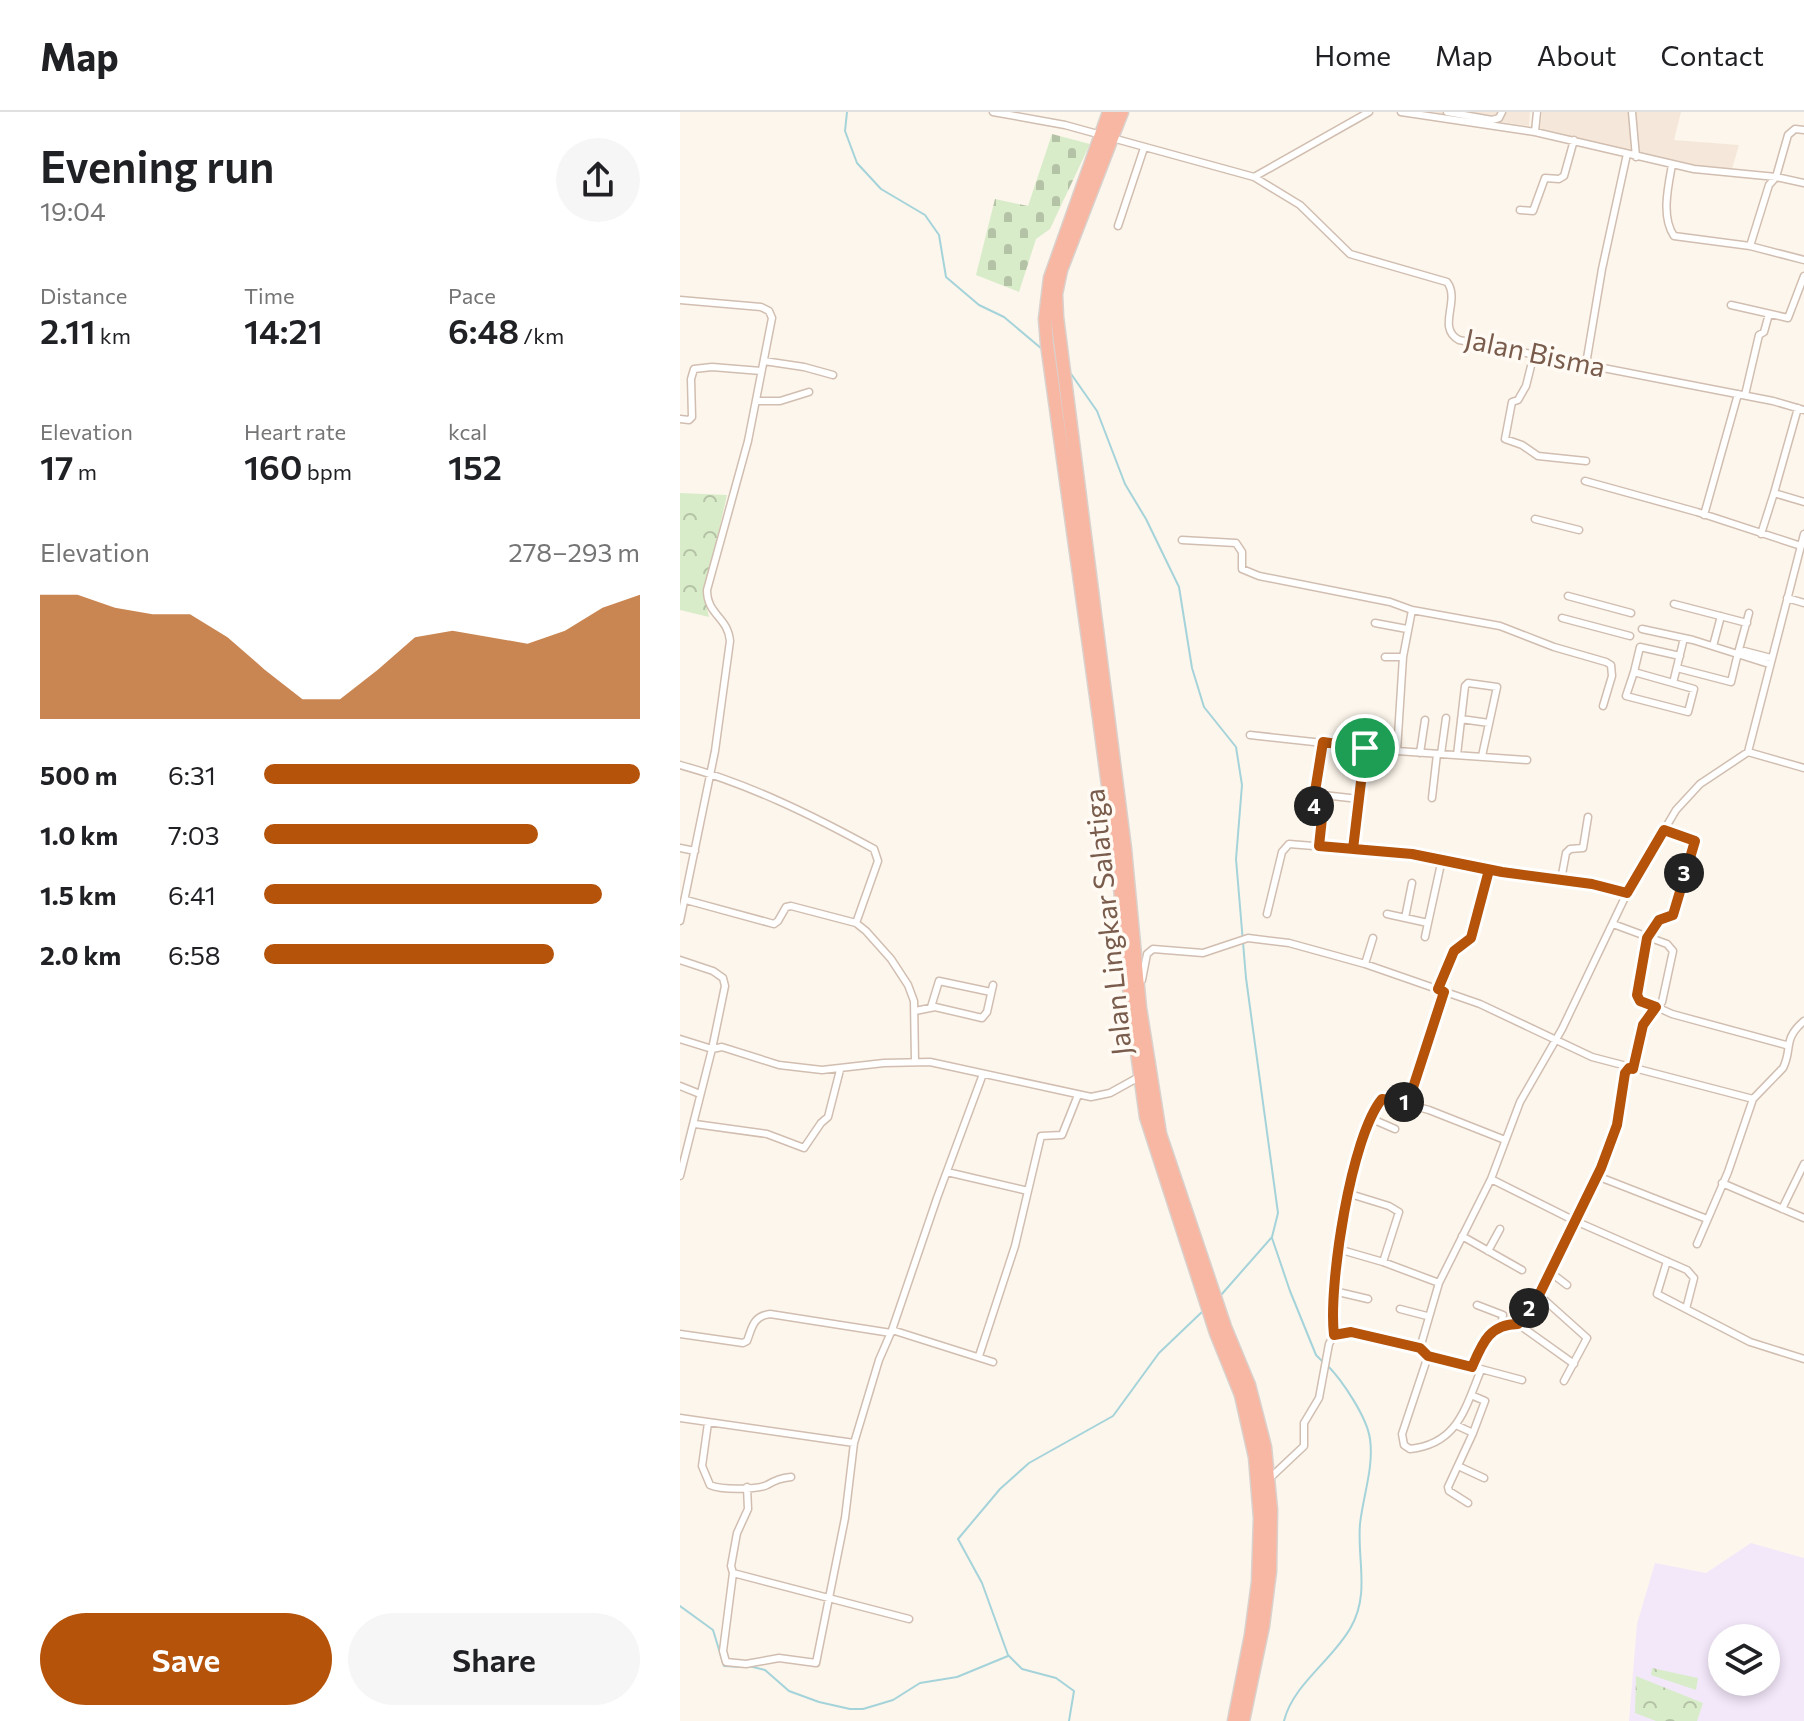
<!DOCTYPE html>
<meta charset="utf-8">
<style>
body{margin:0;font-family:Commissioner,sans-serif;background:#f6f6f6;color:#202124;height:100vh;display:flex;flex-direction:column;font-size:30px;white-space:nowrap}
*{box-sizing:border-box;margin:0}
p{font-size:26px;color:#757577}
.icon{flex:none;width:44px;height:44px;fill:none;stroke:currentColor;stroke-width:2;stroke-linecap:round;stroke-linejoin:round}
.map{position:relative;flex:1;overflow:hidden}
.panel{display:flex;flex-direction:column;background:#fff;width:680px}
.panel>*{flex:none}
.buttons{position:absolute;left:1028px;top:1512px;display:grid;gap:16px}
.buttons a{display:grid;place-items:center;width:72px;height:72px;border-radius:50%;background:#fff;box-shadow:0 4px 12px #0003;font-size:40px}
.pin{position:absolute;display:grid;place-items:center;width:68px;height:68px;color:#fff;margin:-34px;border:4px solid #fff;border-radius:50%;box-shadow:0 2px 8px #0007}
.km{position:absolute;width:40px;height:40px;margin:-20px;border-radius:50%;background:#222;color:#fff;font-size:22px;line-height:40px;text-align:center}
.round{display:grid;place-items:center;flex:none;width:84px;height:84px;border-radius:42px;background:#f6f6f6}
.summary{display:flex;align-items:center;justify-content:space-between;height:136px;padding:0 40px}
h1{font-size:44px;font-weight:600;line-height:60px}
.stats{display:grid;grid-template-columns:repeat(3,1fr);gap:12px;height:136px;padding:8px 40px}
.stats div{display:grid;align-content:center}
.stats b{font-size:34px;font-weight:600}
.stats small{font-size:22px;font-weight:400}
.stats p{font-size:22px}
.chart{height:224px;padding:16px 40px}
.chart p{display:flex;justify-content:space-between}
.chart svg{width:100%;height:144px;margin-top:8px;fill:#b45309;opacity:.7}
.button{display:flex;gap:16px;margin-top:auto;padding:16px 40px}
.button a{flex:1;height:92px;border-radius:48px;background:#b45309;color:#fff;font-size:32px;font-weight:600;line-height:92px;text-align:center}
.button a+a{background:#f6f6f6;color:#202124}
ul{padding:0 40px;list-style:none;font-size:26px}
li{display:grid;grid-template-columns:128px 96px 1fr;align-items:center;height:60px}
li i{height:20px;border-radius:10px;background:#b45309}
header{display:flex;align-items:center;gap:48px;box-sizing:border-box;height:112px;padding:0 40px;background:#fff;border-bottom:2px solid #e0e0e0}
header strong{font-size:38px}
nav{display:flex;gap:44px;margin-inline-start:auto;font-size:28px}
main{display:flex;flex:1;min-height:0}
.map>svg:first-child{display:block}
</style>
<header>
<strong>Map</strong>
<nav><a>Home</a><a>Map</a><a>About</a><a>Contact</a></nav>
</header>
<main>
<section class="panel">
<div class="summary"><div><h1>Evening run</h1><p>19:04</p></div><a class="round"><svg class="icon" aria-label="share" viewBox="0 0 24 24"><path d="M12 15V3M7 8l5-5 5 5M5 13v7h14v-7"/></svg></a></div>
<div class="stats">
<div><p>Distance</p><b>2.11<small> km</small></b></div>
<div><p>Time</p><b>14:21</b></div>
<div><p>Pace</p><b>6:48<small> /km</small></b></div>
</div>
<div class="stats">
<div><p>Elevation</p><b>17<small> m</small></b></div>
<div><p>Heart rate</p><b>160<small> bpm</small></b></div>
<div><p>kcal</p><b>152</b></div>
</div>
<div class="chart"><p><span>Elevation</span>278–293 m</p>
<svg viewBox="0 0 160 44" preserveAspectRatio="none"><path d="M0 44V6L10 6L20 10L30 12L40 12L50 19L60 29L70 38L80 38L90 29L100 19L110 17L120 19L130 21L140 17L150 10L160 6V44z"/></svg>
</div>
<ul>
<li><b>500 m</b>6:31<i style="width:100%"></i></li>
<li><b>1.0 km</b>7:03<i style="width:73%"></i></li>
<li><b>1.5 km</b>6:41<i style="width:90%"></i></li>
<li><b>2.0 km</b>6:58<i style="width:77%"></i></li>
</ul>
<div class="button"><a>Save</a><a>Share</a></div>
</section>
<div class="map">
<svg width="1124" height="1609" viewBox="0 0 1124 1609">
<defs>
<pattern id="forest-crowns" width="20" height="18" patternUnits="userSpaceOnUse" patternTransform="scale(2)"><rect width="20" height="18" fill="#d8ecc9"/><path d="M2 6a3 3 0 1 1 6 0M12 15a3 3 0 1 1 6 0" fill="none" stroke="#b4c2a5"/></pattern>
<pattern id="cemetery-stones" width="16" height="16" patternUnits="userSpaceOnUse" patternTransform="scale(2)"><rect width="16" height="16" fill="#d8ecc9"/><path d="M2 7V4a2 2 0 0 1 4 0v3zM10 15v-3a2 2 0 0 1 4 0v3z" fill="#b4c2a5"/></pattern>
</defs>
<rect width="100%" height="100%" fill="#fdf6ec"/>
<path fill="#f5e8da" d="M753,0H850L849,14Z
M862,0H1001L994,28L1059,33L1052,57L1022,56L860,18Z"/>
<path fill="#f3e8fa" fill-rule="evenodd" d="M1071,1431L1124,1446V1609H949L957,1512L975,1451L1026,1461ZM1042,1526H1086V1570H1042Z"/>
<path fill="url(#forest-crowns)" d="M0,381L47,383L24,484L29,505L0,498Z
M972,1556L1018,1566L1016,1578L971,1563Z
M956,1564L1023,1591L1017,1609H976L955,1601Z"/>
<path fill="url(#cemetery-stones)" d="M372,22L410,32L370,117L356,127L339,180L296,163L315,87L348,94Z"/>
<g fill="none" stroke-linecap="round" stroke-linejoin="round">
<path stroke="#a5d3da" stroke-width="2" d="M167,0L165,19L177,51L201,77L245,103L259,123L266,165L299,193L324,205L362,237
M389,259L417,299L445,372L466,407L499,475L512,556L524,595L556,635L562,673L556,747L566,866L598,1101L592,1125L541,1183
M592,1126L610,1179L636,1243L642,1249
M0,1494L33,1518L44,1554L63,1555
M69,1554L85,1558L109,1579L139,1590L170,1597H183L213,1588L240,1571L277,1565L328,1544
M389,1609L394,1579L376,1566L342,1557L328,1543L302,1471L278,1427L320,1377L349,1351L433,1304L479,1241L524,1198
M604,1609C613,1572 653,1548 671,1515C690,1481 677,1448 680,1412C683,1384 694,1355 690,1327C687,1305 662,1268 647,1253"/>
<g stroke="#d1beb0" stroke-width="9">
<path id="street" d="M313,0L385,13L574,65L620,93L670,142L767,170C781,188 756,216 779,228L1093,289L1124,298
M721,0L855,20L1014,57L1096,65L1124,71
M767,0L812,8L819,6L822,0
M952,0L956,45
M855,20L857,0
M992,53C988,75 981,105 994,124L1070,134L1124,148
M574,65L689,0
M840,98L853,99L865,66L879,67L884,64L894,28
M438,114L464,36
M1070,134L1089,73L1096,65L1108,23L1115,17L1124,18
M0,188L81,195L89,199L92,206L68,329L27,478C27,503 48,505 50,529L35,639L0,809
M1051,193L1108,206L1124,164
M854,242L846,274L838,288L832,290L825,327L842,333L858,344L906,349
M84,249L124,255L153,263
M906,252L922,157L947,42
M1065,283L1079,223L1084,220L1089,202
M77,289H100L129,280
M1118,296L1094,381L1124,390
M0,307L9,308L12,305L11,267L14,257L32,255L81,259
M905,369L1017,400L1121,434
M1024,403L1058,282
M855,407L899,418
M1081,422L1094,381
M502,428L556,431L562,440V457L579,464L710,490L732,498L820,514L874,535L926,550L931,553L932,564L923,594
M888,484L951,501
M1107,486L1124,491
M994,492L1067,511
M1069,501L1058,541L1064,539L1091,546
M882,506L950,524
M695,511L727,517
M962,517L1013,528L1089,552
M1033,534L1041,504
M705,545H723
M997,556L1051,570L1058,541
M954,560L960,535L1000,544
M993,571L1014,577L1008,600L946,584L954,560L993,571L1004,526
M781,607L809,611
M570,623L717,639L847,648
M717,639L723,545L732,498
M1068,640L1124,422
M740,641L745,608
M761,642L766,606
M777,643L785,574L788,571L817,575L802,644
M0,653C69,672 132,703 194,737L198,749L176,811
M634,682L679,687
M752,686L757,642
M984,718L1015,729L993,803L979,808L967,826L957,886L992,902L1106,933
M639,734L643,697L633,692L643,630
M0,736L15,739
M673,737L685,636
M881,768L886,741L890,737L903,736L908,705
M6,788L94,812L98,809L106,795L111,794L176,811L186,819L211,847L228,873L234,889L235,949
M587,802L602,740L609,732L732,742L822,760L896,769L947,781
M707,802L748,811L762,747
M725,806L732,771
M933,812L987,832L993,839L982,890L971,900L963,913L953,957
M745,825L748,811
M0,848L33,859L43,866L45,874L32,937L42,935L99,953L142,958L204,951L250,950L411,985L430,981L459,965
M685,852L693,826
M462,868L467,842L473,837L523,841L568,826L609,831L685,852L800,892L912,945L1073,987L1048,1060L1017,1132
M758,877L776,836L791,826L809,758
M251,895L259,869L311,880
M235,899L255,895L302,906L307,900L313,873
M0,927L32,937L0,1064
M0,974L20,982
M1073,987L1103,956C1113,936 1102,928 1124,909
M728,991L764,880
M692,1007L715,1017
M15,1012L87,1022L124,1036L141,1011L148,1005L160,958
M267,1060L348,1079L335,1134L299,1244
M917,1064L1027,1107
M811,1067L893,1108L1007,1158L1014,1166L1006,1197L1070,1230L1124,1247
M1042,1071L1124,1106
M348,1079L361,1024L382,1023L398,983
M670,1082L709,1094L719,1100L703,1150
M1102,1097L1124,1052
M897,1109L934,1022L945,961L949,956
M782,1124L842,1158
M658,1137L703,1150L759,1171
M808,1139L820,1117
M987,1149L977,1182L1006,1197
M870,1160L887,1173
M654,1179L688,1187
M859,1183L907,1226L884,1269
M797,1193L823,1203L821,1214
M720,1197L747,1204
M838,1212L859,1183L893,1108
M212,1218L313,1250
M0,1222L63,1231L67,1229C72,1216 73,1204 90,1202L211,1221
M654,1223C648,1176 660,1129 670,1083C676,1050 683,1018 700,989L705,986L749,998L825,1028
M745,1242L842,1268
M748,1244L722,1322L724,1333L730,1337C778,1332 785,1296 801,1258
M792,1255C802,1232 809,1212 838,1212L894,1252
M0,1306L174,1331
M28,1311L22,1354L30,1373C40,1378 77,1378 87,1373C96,1368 101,1366 111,1365
M778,1314L793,1321L805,1289L791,1283
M778,1354L804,1366
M589,1367L624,1334V1311L639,1286L649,1232L654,1223L671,1220L740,1236L759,1171L811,1067L840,990L882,917L947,781L996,698L1020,672L1068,640L1124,656
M67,1375L68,1397L57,1421L51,1454L53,1461L229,1507
M788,1391L769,1379L768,1375L793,1321
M53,1461L43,1539L46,1550L66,1552L99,1546L136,1551L165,1406L174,1331L199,1248L212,1218L257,1086L303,962"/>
</g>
<g stroke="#dad1cd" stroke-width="15">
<path id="highway" d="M429,0L370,166L365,207L367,232L419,606L437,741L451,897L466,1005L536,1221L561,1283L575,1345L580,1406L578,1470L571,1523L554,1609
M442,0L381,158L376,182L377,205L445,737L460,896L480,1022L545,1215L569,1273L585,1335L591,1398L590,1459L583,1514L563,1609"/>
</g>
<use href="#street" stroke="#fff" stroke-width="6"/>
<use href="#highway" stroke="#f7b7a3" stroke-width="12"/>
</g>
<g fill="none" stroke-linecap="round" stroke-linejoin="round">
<g stroke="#fff" stroke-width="16">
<path id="route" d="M685,636L673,737L732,742L809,758L791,826L774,839L758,877L764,880L728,991L702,987C671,1024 648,1174 654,1223L671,1220L740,1236L748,1244L792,1255C802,1232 809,1212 838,1212L859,1183L921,1056L937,1013L945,961L949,956L953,957L963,913L976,895L960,889L957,883L967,826L979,808L993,803L1015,729L984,718L947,781L912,772L822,760L732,742L639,734L643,697L633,692L643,630L685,636"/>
</g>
<use href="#route" stroke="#b45309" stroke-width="10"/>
</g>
<g text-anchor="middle" stroke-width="7" stroke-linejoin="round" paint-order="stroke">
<g font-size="28" fill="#7a5c4d" stroke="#fffaf3">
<text transform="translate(855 241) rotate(12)" y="10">Jalan Bisma</text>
<text transform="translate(428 810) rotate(-96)" y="10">Jalan Lingkar Salatiga</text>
</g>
</g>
</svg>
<div class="buttons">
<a><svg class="icon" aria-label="layers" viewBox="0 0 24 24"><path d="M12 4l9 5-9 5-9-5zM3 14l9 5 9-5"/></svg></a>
</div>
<div class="pin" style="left:685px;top:636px;background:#1e9e55"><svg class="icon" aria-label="arrive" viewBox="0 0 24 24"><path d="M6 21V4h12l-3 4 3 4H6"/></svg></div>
<b class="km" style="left:724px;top:990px">1</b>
<b class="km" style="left:849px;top:1196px">2</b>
<b class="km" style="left:1004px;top:761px">3</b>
<b class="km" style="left:634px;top:694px">4</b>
</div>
</main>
